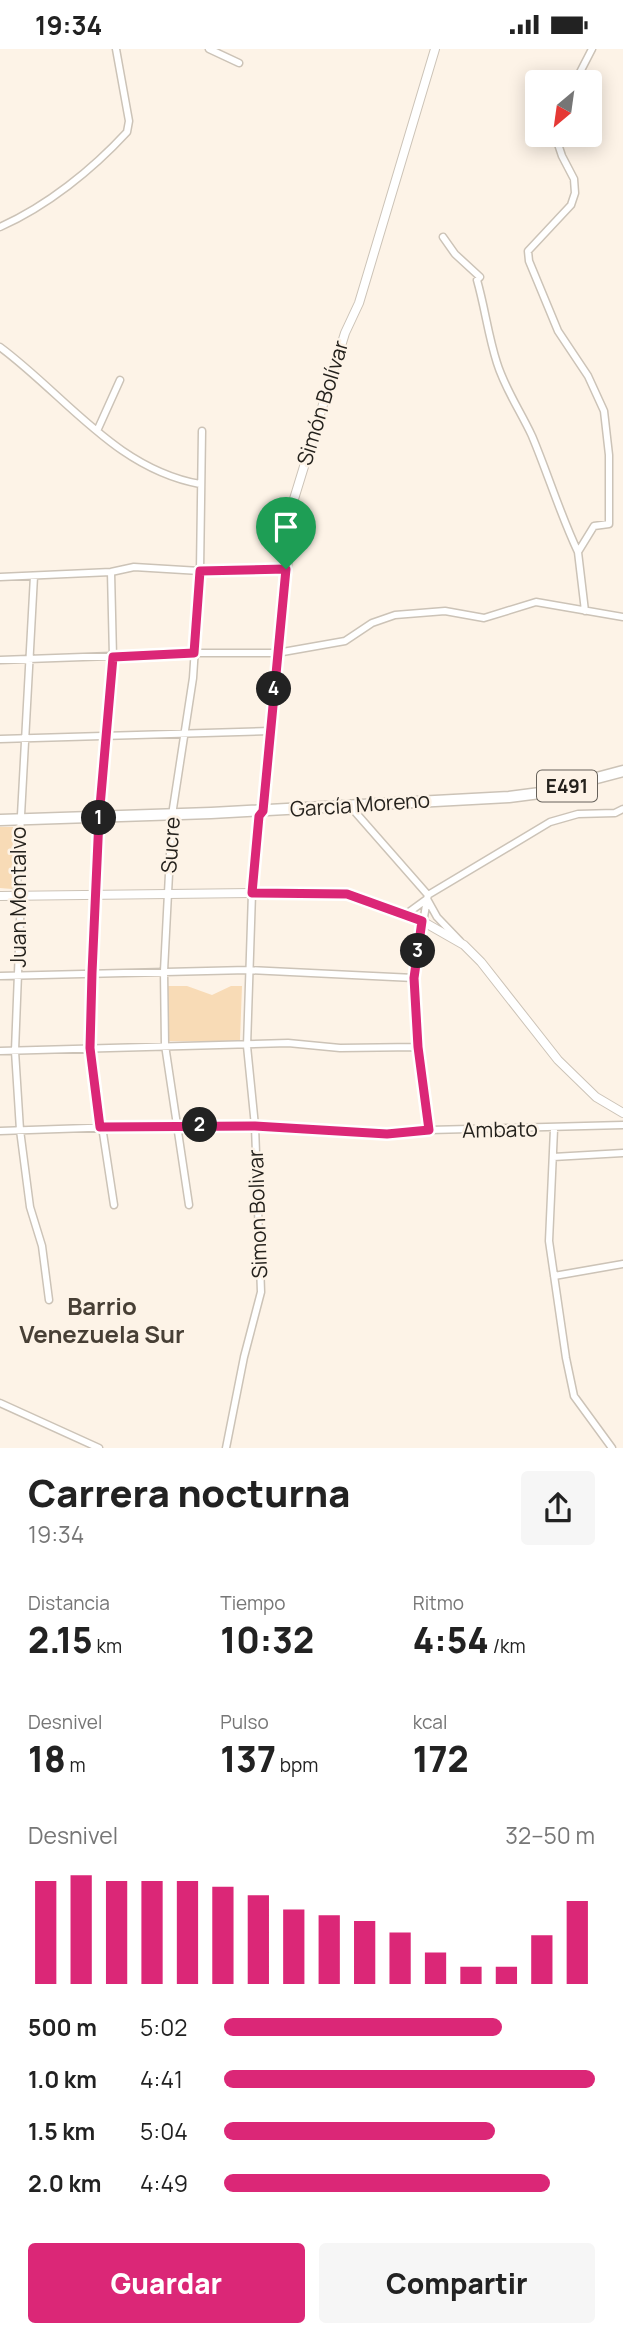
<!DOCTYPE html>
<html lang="es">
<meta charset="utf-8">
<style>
body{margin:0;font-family:Manrope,sans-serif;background:#f6f6f6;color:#222;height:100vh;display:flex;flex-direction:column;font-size:26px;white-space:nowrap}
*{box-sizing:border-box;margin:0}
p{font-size:23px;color:#767676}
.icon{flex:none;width:38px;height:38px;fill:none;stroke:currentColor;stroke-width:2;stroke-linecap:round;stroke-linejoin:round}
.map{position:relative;height:1399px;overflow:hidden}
.panel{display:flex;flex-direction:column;background:#fff;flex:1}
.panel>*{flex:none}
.needle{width:46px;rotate:209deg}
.tools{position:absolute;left:525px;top:21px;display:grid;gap:14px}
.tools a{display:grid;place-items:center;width:77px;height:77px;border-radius:7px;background:#fff;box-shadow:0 4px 18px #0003;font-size:35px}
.pin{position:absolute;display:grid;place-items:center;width:60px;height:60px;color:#fff;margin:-72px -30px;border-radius:50% 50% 50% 0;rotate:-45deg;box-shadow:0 0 7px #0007}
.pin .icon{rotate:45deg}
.km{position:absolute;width:35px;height:35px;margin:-18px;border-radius:50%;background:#222;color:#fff;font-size:19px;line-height:35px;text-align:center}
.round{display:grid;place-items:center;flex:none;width:74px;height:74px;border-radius:7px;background:#f6f6f6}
.headline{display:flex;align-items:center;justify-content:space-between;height:119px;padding:0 28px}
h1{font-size:38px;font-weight:800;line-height:52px}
.figures{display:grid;grid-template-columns:repeat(3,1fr);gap:10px;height:119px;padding:7px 28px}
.figures div{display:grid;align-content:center}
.figures b{font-size:35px;font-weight:800}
.figures small{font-size:19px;font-weight:400}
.figures p{font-size:19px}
.chart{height:196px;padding:14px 28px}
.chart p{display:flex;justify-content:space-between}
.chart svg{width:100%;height:126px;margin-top:7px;stroke:#db2777;stroke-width:6}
.cta{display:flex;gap:14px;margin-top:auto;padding:14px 28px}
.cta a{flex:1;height:80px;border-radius:7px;background:#db2777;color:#fff;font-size:28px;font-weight:800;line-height:80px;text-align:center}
.cta a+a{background:#f6f6f6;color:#222}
ul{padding:0 28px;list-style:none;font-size:23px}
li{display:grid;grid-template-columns:112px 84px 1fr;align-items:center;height:52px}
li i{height:18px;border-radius:9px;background:#db2777}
.status{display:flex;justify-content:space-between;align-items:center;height:49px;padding:0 35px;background:#fff;direction:ltr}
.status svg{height:19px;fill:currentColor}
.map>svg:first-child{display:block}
</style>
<div class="status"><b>19:34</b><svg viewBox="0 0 49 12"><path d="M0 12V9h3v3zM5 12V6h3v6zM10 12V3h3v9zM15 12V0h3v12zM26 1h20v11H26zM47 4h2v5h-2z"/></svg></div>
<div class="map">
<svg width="623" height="1399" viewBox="0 0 623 1399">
<rect width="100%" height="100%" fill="#fdf3e7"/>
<path fill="#f8dbb6" d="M0,778H13L12,840L0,839Z
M167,937H187L212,946L231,937H242L240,991L238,993L168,992Z"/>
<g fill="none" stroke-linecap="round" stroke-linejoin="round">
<g stroke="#ccc3b7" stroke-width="9">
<path id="street" d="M209,0L239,14
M575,33L592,0
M555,86L562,107L574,130L575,144L571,156L528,202L529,212L558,282L588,327L604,362L609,406V475L594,477L578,503L585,562
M0,178C47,157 92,121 127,83L129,72L116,0
M443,188L455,205L480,228L477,231C485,259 488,286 497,314C505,340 521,363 532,387C548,425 560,465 578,503
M0,298C66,347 116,420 200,435
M97,382L120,331
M111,523L113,608L99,769L90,999L114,1156
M34,527L17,840L21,847L15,1002L20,1081L30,1158L42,1197L49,1251
M0,528L111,523L134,518L200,522L286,520
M0,611L194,604H277L345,592L372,574L395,566L445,562L484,569L536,553L623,568
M0,690L270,682
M349,756L428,846L427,850L437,868L460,892
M428,846L550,773L578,765L615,764L623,760
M427,850L414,929L417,998L429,1081
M405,866L427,850
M0,927L248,921L414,929
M0,1002L288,994L340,999L417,998
M554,1080L549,1192L566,1309L574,1347L612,1399
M0,1082L176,1076L255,1077L387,1085L429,1081L623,1076
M553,1108L623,1104
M189,1156L165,996L164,922L172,766L193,629L200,522L202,382
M554,1227L623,1215
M0,1354L99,1399
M226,1399L244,1308L261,1243L255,1077L247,997L252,844L259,767L263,762"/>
</g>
<g stroke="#ccc3b7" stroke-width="10">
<path id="secondary" d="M263,762L294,450L345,284L359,254L435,0
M0,847L252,844L347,845L422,872L464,896L481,913L558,1011L596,1048L623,1064"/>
</g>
<g stroke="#ccc3b7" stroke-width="13">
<path id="highway" d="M0,771L211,764L509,748L540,744L623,722"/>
</g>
<use href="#street" stroke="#fff" stroke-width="6"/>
<use href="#secondary" stroke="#fff" stroke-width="8"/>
<use href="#highway" stroke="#fff" stroke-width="10"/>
</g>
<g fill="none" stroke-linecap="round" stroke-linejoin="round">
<g stroke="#fff" stroke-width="14">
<path id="route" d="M286,520L263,762L259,767L252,844L347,845L422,872L414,929L418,998L429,1081L387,1085L255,1077L100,1078L90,999L92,924L99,769L113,608L194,604L200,522Z"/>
</g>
<use href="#route" stroke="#db2777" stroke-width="9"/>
</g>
<g text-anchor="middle" stroke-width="5" stroke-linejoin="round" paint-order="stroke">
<rect fill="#fdf3e7" stroke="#66615a" stroke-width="2" x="537" y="721.5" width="60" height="31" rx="5"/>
<g font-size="19" font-weight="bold" fill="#25221d">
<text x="567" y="744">E491</text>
</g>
<g font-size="21" fill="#25221d" stroke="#fdf3e7">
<text transform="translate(323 354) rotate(-73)" y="7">Simón Bolívar</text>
<text transform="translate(360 756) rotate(-4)" y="7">García Moreno</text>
<text transform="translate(171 796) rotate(-86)" y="7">Sucre</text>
<text transform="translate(19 848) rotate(-90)" y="7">Juan Montalvo</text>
<text transform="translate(500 1081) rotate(-1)" y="7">Ambato</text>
<text transform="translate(258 1165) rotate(-92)" y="7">Simon Bolivar</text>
</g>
<g font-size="24" font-weight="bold" fill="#473f35" stroke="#fdf3e7">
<text x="102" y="1266">Barrio<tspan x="102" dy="28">Venezuela Sur</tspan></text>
</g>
</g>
</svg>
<div class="tools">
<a><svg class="needle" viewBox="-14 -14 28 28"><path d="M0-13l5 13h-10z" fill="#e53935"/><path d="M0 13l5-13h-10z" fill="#767676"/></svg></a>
</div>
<div class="pin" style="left:286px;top:520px;background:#1e9e55"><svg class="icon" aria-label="arrive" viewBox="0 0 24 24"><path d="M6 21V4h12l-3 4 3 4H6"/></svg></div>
<b class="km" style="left:99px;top:769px">1</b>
<b class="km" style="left:200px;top:1076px">2</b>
<b class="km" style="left:418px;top:902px">3</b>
<b class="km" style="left:274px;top:640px">4</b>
</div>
<section class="panel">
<div class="headline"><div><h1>Carrera nocturna</h1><p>19:34</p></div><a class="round"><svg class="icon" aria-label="share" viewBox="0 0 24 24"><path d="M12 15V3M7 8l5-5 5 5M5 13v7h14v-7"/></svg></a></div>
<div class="figures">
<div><p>Distancia</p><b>2.15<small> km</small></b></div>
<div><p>Tiempo</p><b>10:32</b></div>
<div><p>Ritmo</p><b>4:54<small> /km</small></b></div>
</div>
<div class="figures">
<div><p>Desnivel</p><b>18<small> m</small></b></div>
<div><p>Pulso</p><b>137<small> bpm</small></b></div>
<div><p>kcal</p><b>172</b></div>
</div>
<div class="chart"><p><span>Desnivel</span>32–50 m</p>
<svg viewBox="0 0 160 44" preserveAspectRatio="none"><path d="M5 44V8M15 44V6M25 44V8M35 44V8M45 44V8M55 44V10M65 44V13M75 44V18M85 44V20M95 44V22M105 44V26M115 44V33M125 44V38M135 44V38M145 44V27M155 44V15"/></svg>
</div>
<ul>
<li><b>500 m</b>5:02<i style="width:75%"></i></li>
<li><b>1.0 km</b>4:41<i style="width:100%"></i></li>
<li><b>1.5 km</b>5:04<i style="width:73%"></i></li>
<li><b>2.0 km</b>4:49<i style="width:88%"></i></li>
</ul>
<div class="cta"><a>Guardar</a><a>Compartir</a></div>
</section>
